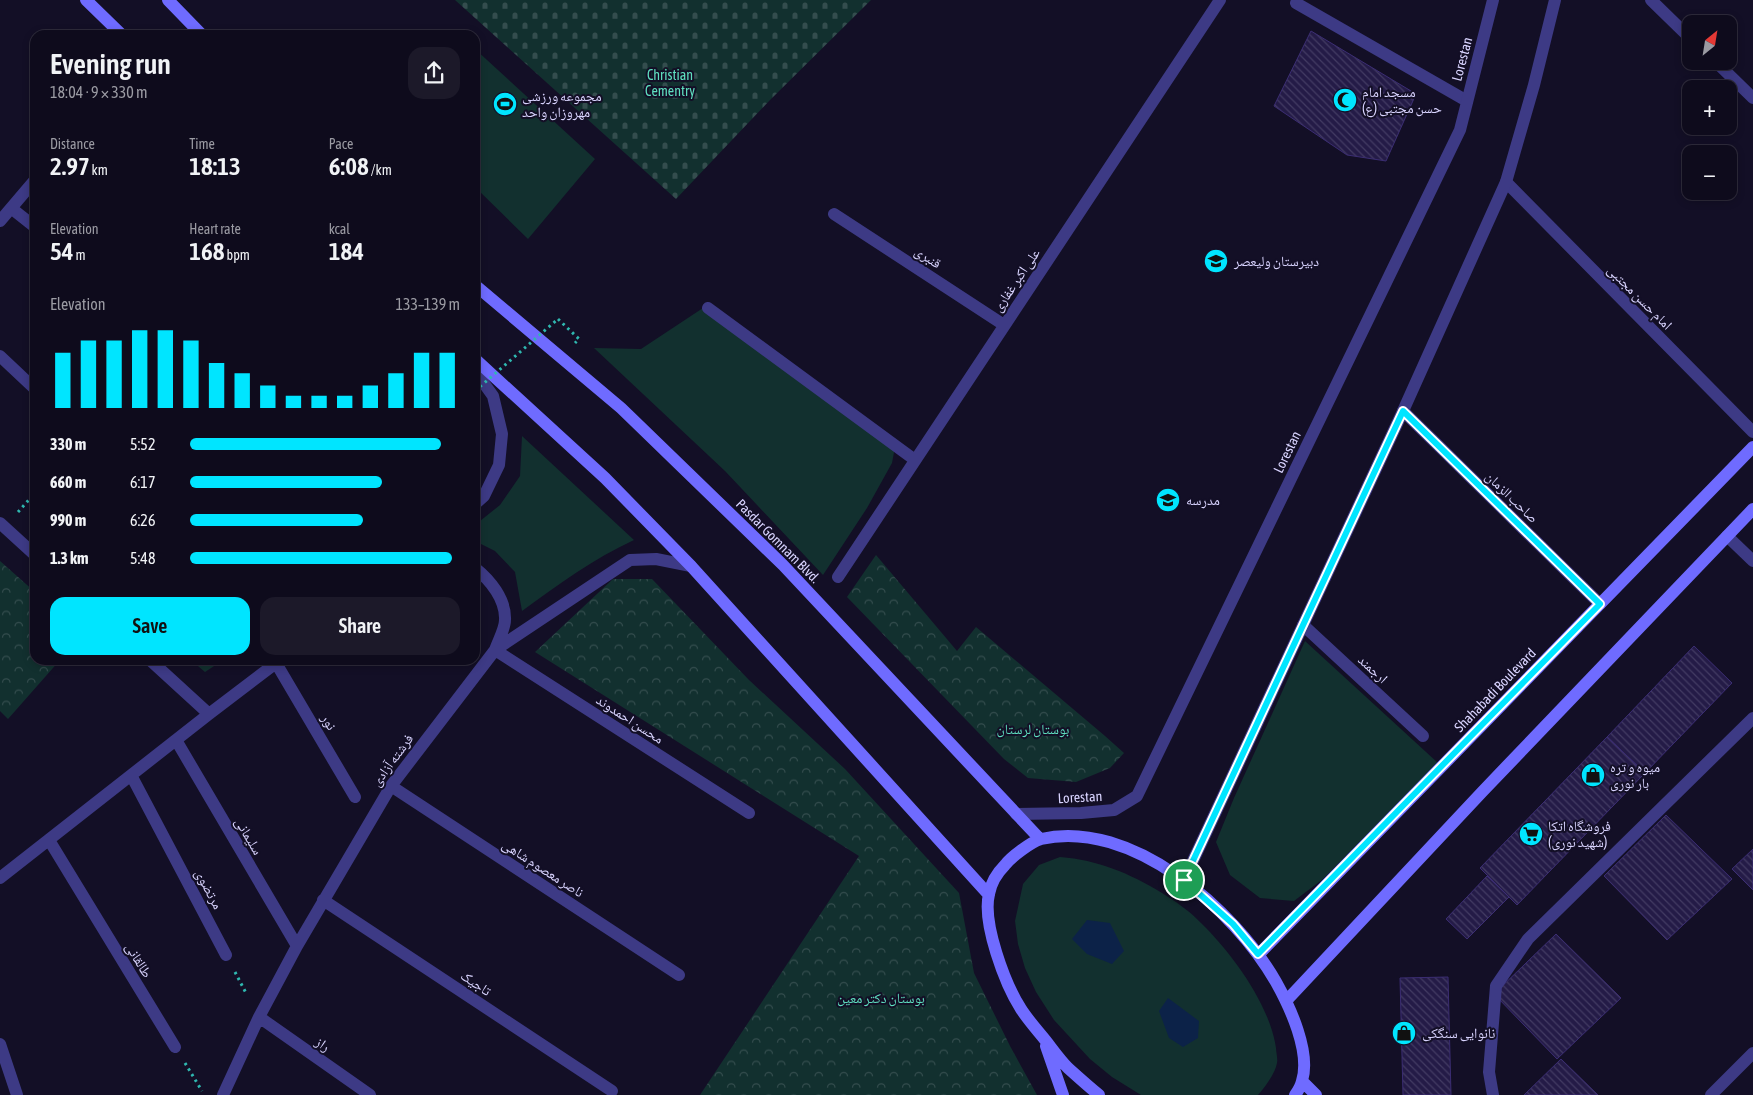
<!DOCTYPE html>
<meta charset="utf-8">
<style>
body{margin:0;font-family:"Asap Condensed","Noto Naskh Arabic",sans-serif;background:#1c1929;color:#f1f3f6;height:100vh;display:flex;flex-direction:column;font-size:19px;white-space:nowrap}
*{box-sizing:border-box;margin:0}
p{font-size:16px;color:#9b9ba3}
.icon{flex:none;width:28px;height:28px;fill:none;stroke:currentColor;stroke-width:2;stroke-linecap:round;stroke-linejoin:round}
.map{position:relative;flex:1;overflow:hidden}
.panel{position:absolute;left:30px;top:30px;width:450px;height:635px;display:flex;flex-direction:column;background:#0e0b1c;border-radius:15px;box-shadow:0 2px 8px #0003,0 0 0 1px #2e2b3b}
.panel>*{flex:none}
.needle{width:32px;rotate:30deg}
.controls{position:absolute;left:1682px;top:15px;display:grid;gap:10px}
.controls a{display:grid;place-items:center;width:55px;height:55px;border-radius:10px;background:#0e0b1c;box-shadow:0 2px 8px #0003,0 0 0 1px #2e2b3b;font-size:25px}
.pin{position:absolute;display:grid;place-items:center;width:42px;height:42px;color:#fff;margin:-21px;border:2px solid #fff;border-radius:50%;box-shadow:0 1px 5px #0007}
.round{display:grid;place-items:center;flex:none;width:52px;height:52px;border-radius:15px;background:#1c1929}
.headline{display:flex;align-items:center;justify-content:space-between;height:85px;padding:0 20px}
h1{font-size:28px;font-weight:600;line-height:38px}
.stats{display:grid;grid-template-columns:repeat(3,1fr);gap:8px;height:85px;padding:5px 20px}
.stats div{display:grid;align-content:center}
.stats b{font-size:25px;font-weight:600}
.stats small{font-size:14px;font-weight:400}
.stats p{font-size:14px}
.chart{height:140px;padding:10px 20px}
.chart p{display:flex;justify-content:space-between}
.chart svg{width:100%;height:90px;margin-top:5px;stroke:#00e5ff;stroke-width:6}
.primary-button{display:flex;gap:10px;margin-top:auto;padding:10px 20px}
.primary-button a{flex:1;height:58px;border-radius:15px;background:#00e5ff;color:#111;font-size:20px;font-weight:600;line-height:58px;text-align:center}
.primary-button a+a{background:#1c1929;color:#f1f3f6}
ul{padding:0 20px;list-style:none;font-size:16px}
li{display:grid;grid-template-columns:80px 60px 1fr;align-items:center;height:38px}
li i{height:12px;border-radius:6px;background:#00e5ff}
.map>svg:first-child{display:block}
</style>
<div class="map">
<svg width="1753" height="1095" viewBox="0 0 1753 1095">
<defs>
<pattern id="cemetery-stones" width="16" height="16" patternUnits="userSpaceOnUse" patternTransform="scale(1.25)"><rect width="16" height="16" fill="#12302f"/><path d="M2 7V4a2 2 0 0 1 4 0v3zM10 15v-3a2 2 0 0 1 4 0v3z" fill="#344d4e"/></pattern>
<pattern id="park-crowns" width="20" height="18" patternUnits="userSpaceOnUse" patternTransform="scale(1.25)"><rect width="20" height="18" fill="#12302f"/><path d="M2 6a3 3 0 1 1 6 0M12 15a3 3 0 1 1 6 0" fill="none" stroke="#344d4e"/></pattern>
<pattern id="building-back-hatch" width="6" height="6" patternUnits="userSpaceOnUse" patternTransform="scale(1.25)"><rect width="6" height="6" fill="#241b47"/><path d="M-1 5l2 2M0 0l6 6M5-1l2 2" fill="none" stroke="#433b63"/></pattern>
</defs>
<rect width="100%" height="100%" fill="#130f26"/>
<path fill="#12302f" d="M475,49L595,159L528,239L475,187Z
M703,308L895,447L892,463L867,508L823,575L725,471L594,348L641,349Z
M522,436L634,540C593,559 559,584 522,611L515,572L495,551L475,541V525L500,505L520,476Z
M1305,641L1438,763L1323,879L1294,901L1260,898L1230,875L1216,842L1234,798Z
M1060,857C1098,860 1129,873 1162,893C1175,901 1191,912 1201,923C1232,953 1270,1005 1276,1048C1276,1052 1278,1059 1277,1063C1275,1074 1265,1087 1258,1095H1141L1112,1077L1090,1059L1054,1020L1036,992L1025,968L1018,944L1015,921L1023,884L1039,865Z"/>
<path fill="url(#cemetery-stones)" d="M455,0H871L770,100L676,199Z"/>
<path fill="url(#park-crowns)" d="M876,555L957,651L976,627L1105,736L1124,753L1110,768L1076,782L1028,778L1004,759L847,597Z
M0,561L35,592V660H60L8,719L0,711Z
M613,579H652L749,680L845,769L959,893L974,973L1010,1046L1037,1095H700L859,856L535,652Z
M191,660H223L205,672Z"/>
<path fill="#0c2248" d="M1087,920L1110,923L1124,951L1112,964L1087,954L1072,939Z
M1168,998L1199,1021L1198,1038L1183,1047L1169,1038L1159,1011Z"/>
<path fill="url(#building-back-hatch)" stroke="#3b2d73" d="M1311,31L1416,94L1386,161L1347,155L1274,106Z
M1694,646L1732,683L1645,773L1607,737Z
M1607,737L1645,773L1517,905L1480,868Z
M1666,815L1732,879L1667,940L1604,876Z
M1753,849V890L1732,869Z
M1487,876L1509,897L1467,939L1446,919Z
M1556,934L1621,998L1557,1059L1494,994Z
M1448,977L1451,1095H1403L1400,978Z
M1561,1059L1598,1095H1524Z"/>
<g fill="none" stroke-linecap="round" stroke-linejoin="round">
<path stroke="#2fb8b0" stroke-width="3" stroke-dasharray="2.5 4" stroke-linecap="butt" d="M558,319L579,339L575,343
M18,512L35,493
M235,972L247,995
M185,1063L202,1091"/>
<path stroke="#3d3a85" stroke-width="12" d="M1727,536L1753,561
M1493,1095L1489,1072L1496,986L1528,939L1753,718
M1711,1095L1753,1053"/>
<path stroke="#3d3a85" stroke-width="12" d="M1651,0L1691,39
M1296,3L1467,101
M1715,61L1753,98
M1506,182L1753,432
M11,208L35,227
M834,214L1004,325
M0,221L35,180
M708,308L915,460
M0,356L35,389
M475,371L493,396L502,434L499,465L484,496L475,504
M1403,411L1600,604
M0,523L35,555
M475,568C490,580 506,599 505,620C505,629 498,641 495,650
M838,577L1220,0
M1303,625L1423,736
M495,650L749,813
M150,660L209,714
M276,663L355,797
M176,740L297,946
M131,775L226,955
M391,786L679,975
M49,840L175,1047
M0,878L209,714L280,660
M323,900L612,1091
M259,1017L370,1095
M0,1044L17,1095
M223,1095L259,1017L297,946L391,786L495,650L630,560L656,559L691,566"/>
<path stroke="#3d3a85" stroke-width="12" d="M1016,814L1081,813L1114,810L1137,796L1460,130L1493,0
M1184,880L1403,411L1506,182L1534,85L1555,0"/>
<path stroke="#6f6bff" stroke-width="12" d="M86,0L122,35
M168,0L202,35
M475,285L621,408L783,565L1040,839
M475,359L605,478L691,566L989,895
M1259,954L1753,447
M1287,1000L1483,791L1753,509
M1046,1046L1063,1095
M1302,1081L1316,1095
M1099,1095C1088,1086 1078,1077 1068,1068C1060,1060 1053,1050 1046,1041C1038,1031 1028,1020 1021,1009C1005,984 982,923 989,894C991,883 997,873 1005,865C1011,857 1031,842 1041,839C1131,818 1235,910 1276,982C1290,1007 1311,1052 1302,1081C1301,1086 1298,1091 1295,1095"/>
<path stroke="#2fb8b0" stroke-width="3" stroke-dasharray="2.5 4" stroke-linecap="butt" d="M475,391L558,319"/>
</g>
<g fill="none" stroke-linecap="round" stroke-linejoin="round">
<g stroke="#fff" stroke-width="10">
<path id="route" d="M1403,411L1600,604L1258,954L1233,924L1184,880Z"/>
</g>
<use href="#route" stroke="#00e5ff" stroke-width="6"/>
</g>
<defs>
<g id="mosque-disc" transform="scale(1.25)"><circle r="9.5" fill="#00e5ff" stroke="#130f26"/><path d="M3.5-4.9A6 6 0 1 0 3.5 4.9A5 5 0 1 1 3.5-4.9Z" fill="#111"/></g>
<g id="stadium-disc" transform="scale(1.25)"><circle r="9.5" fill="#00e5ff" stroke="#130f26"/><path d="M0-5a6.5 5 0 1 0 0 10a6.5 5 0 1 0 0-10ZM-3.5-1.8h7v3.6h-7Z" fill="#111"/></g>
<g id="school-disc" transform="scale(1.25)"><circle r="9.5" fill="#00e5ff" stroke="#130f26"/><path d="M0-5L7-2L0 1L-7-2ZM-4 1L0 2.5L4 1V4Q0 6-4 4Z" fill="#111"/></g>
<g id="shop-disc" transform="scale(1.25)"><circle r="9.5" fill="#00e5ff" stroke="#130f26"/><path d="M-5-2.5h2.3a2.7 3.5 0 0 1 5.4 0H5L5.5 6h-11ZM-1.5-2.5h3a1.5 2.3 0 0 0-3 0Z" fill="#111"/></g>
<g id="supermarket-disc" transform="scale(1.25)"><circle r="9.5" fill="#00e5ff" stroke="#130f26"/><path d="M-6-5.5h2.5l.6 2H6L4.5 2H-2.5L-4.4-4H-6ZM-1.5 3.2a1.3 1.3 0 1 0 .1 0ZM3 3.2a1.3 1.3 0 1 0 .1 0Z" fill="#111"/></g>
</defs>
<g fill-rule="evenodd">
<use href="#mosque-disc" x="1345" y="100"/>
<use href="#stadium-disc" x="505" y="104"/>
<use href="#school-disc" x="1216" y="261"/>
<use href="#school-disc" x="1168" y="500"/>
<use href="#shop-disc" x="1593" y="775"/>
<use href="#supermarket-disc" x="1531" y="834"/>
<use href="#shop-disc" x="1404" y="1033"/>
</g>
<g text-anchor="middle" stroke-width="4" stroke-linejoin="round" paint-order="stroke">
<g font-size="14" fill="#d9d4ff" stroke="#130f26">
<text transform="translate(1462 59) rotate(-75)" y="5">Lorestan</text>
<text transform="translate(928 257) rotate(33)" y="5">قنبری</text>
<text transform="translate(1016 280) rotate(-56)" y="5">علی اکبر غفاری</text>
<text transform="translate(1640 297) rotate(45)" y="5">امام حسن مجتبی</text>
<text transform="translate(1287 452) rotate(-64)" y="5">Lorestan</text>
<text transform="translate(1512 497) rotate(44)" y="5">صاحب الزمان</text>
<text transform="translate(778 541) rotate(45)" y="5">Pasdar Gomnam Blvd.</text>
<text transform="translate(1373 669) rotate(43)" y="5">ارجمند</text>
<text transform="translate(1495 690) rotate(-46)" y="5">Shahabadi Boulevard</text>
<text transform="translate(630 719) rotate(33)" y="5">محسن احمدوند</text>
<text transform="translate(329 722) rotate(60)" y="5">نور</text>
<text transform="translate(392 760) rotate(-54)" y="5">فرشته آزادی</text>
<text transform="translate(1080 797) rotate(-3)" y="5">Lorestan</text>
<text transform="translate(249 836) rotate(60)" y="5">سلیمانی</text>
<text transform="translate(543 868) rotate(33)" y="5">ناصر معصوم شاهی</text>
<text transform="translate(209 889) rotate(62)" y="5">مرتضوی</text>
<text transform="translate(139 960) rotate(59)" y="5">طالقانی</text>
<text transform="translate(476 983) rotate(34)" y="5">تاجیک</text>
<text transform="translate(323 1044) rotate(35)" y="5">راز</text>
</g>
<g font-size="14" fill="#5fe0c0" stroke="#130f26">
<text x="670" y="80">Christian<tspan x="670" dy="16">Cementry</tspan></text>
<text x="1033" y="734">بوستان لرستان</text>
<text x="881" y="1003">بوستان دکتر معین</text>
</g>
<g font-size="14" fill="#d9d4ff" stroke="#130f26" text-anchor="start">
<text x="1362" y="97">مسجد امام<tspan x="1362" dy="16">حسن مجتبی (ع)</tspan></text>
<text x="522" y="101">مجموعه ورزشی<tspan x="522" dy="16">مهروزان واحد</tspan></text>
<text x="1234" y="266">دبیرستان ولیعصر</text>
<text x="1186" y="505">مدرسه</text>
<text x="1610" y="772">میوه و تره<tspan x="1610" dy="16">بار نوری</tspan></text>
<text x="1548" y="831">فروشگاه اتکا<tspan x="1548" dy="16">(شهید نوری)</tspan></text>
<text x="1422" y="1038">نانوایی سنگکی</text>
</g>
</g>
</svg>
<div class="controls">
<a><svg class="needle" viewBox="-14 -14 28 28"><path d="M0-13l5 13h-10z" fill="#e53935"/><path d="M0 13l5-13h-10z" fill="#9b9ba3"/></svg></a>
<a>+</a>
<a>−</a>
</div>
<div class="pin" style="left:1184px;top:880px;background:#1e9e55"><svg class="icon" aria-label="arrive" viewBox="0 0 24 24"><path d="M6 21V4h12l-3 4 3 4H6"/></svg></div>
<section class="panel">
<div class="headline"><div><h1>Evening run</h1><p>18:04 · 9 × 330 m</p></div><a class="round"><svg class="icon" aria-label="share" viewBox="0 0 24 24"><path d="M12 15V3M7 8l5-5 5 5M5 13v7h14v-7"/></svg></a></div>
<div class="stats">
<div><p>Distance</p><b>2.97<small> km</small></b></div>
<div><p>Time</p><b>18:13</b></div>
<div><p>Pace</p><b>6:08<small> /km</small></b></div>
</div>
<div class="stats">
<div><p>Elevation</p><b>54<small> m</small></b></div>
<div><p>Heart rate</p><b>168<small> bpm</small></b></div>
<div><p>kcal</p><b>184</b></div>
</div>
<div class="chart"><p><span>Elevation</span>133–139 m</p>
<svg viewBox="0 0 160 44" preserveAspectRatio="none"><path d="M5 44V17M15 44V11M25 44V11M35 44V6M45 44V6M55 44V11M65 44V22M75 44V27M85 44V33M95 44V38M105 44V38M115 44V38M125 44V33M135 44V27M145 44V17M155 44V17"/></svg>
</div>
<ul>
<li><b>330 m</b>5:52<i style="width:93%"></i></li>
<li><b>660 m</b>6:17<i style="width:71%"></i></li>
<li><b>990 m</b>6:26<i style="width:64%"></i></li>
<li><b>1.3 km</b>5:48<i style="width:97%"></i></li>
</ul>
<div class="primary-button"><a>Save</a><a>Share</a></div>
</section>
</div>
